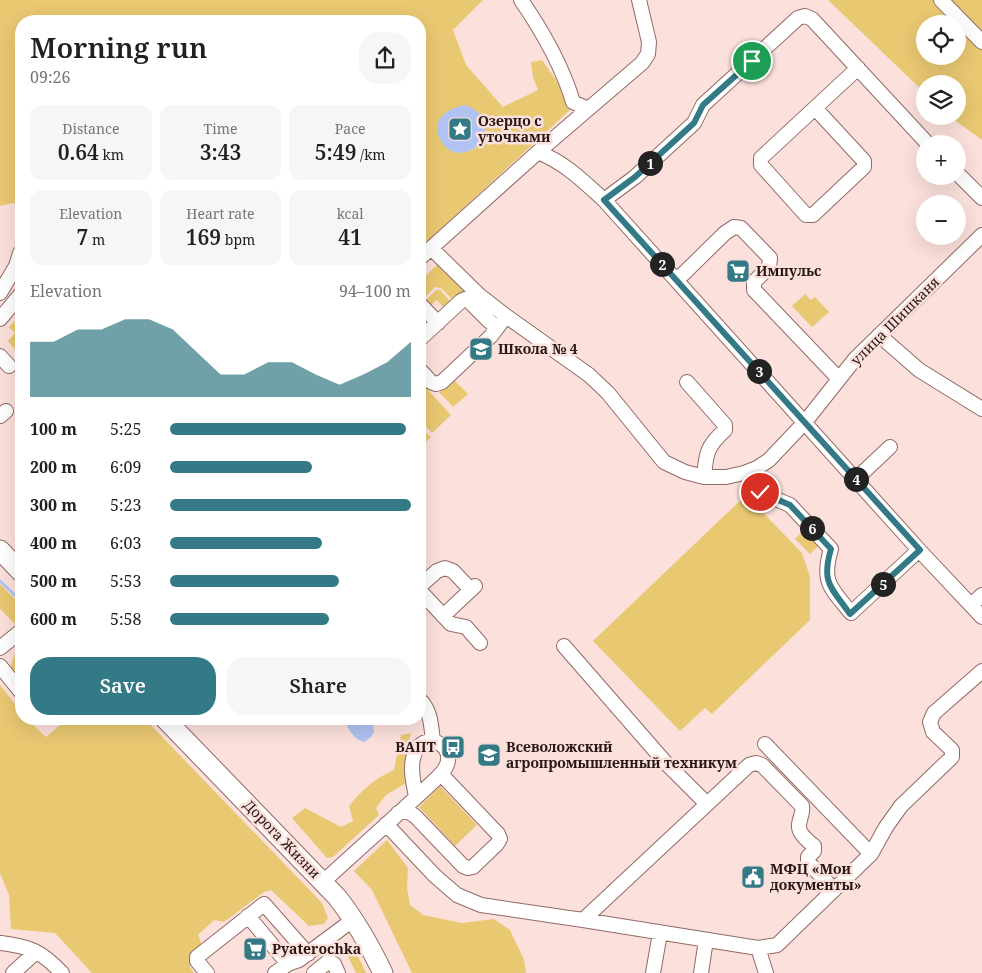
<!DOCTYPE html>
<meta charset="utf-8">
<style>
body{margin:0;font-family:"Noto Serif",serif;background:#f6f6f6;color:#202124;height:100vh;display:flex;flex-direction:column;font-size:19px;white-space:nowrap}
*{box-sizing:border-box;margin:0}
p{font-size:16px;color:#757577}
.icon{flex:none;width:28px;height:28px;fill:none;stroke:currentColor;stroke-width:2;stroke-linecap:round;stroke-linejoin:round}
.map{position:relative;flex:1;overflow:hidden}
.panel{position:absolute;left:15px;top:15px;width:411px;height:710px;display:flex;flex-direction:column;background:#fff;border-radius:20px;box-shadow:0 5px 20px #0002}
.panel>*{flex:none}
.fabs{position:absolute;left:916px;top:15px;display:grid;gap:10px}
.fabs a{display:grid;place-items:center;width:50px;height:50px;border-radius:50%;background:#fff;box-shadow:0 5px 20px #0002;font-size:25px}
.pin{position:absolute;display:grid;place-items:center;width:42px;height:42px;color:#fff;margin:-21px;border:2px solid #fff;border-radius:50%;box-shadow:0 1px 5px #0007}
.km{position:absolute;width:25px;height:25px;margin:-12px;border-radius:50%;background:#222;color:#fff;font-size:14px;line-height:25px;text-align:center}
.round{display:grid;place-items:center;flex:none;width:52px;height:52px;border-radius:20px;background:#f6f6f6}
.summary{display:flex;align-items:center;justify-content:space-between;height:85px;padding:0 15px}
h1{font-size:28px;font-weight:600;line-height:38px}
.figures{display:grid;grid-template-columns:repeat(3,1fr);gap:8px;height:85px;padding:5px 15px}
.figures div{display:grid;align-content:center;border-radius:12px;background:#f6f6f6;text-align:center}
.figures b{font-size:21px;font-weight:600}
.figures small{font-size:14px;font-weight:400}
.figures p{font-size:14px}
.chart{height:140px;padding:10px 15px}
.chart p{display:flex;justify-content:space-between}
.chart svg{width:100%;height:90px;margin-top:5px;fill:#347a86;opacity:.7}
.action{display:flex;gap:10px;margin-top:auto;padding:10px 15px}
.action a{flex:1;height:58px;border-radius:20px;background:#347a86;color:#fff;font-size:20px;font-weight:600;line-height:58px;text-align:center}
.action a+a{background:#f6f6f6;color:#202124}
ul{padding:0 15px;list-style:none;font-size:16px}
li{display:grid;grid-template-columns:80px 60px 1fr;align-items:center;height:38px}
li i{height:12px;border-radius:6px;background:#347a86}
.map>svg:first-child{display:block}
</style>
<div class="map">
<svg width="982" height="973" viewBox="0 0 982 973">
<rect width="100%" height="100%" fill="#fbe0db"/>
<path fill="#e9c872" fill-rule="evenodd" d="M0,0H483L453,30L466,65L503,107L538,90L533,77L531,62L542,60L556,80L570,110L420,248V21H21V208L13,203L0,206ZM480,114C489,130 486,141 470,151Z
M828,0H982V140L949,116H958V84H925V93ZM925,24H958V56H925Z
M439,263L466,289L454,301L441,288L435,287L421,301L420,281Z
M436,290H440L452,303L445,309L437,300L430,306L423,303Z
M805,294L811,300L815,297L829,312L812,327L792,306Z
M21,315V357L8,341L15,333L9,327Z
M453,379L468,394L453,407L439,392Z
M420,381L451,415L432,433L420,421Z
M420,427L431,437L420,448Z
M746,495L802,553L810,577V620L712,714L705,708L680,731L593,641Z
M803,531L818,546L810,554L795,539Z
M0,584L21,605V620L16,625L0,609Z
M21,640V685L9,669C15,659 14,649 21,640Z
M0,685L21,712V719H27L46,737L67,719H145L322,903L328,918L324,924L309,926L271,890L264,892L224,922L214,920L198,935L202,945L190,956V967L194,973H92L55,933L11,929L9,895L0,873Z
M411,733L406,756L408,782L386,795L376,808L379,815L333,857L327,858L292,818L305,808L341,827L353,821L349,806C362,790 375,778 394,770L401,735Z
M440,786L477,825L455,846L419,807Z
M387,840L408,868L407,888L410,905L423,915L462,923L494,919L510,930L524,960L526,973H412L372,890L354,871Z
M344,941C355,948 361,962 366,973H356L343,946Z"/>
<path fill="#b1c3f3" d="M465,105C515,124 462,176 441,141C429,121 447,108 465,105Z
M349,719H362L364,722L371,719H378L373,725L374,732L371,737L364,742C356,740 351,733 347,726Z"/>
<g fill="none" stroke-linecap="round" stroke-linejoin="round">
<path stroke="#b1c3f3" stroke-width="3" d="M0,581L21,601"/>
<g stroke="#926a64" stroke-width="16">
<path id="minor" d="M521,0C543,32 562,65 573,102L588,109
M941,0L982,42
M815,108L864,161V167L813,215H806L761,165V158L858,68
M538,152C565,163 582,180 604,200L919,550L982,617
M958,174L982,198
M604,200L635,177L694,123L703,105L798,18L805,16L812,19L928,144
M431,248L479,295L506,316L589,375L608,393L664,462L685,472L704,477H726L744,473L757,468L769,460L805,422L855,359L982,235
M420,258L538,152L642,63L648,54L649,42L639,0
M677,280L725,233L734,227L741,228L770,258L769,267L754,282V290L839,379
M0,293L16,266L20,253
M420,304L438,323
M0,319L21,294
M879,335L919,370L982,409
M420,339L461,301L465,299L469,301L488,320L497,328
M0,356L9,366
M420,370L431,382L436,384L442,382L491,336L506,316
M687,382L725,425V430C707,446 706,453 704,477
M0,416L6,411
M856,479L890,447
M757,491L790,505L831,549C821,583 831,588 851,613L919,550
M420,586L437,571L445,568L453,571L471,590
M420,591L451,624L466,627L480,643
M971,605L982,595
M443,616L475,586
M564,646L665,762L707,804
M0,648L21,631
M0,666L21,692
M420,700C431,711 431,725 433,741
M765,744L871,854
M398,813L407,811L415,816L463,866L468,868L473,867L497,844L500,839L498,834L441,774
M386,824L435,876L457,895L481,905L583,920L758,948L766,973
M323,882C362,846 401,812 439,776C468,748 420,723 413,759C410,771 414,785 416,797
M248,916L288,964
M583,920L749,765L756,763L762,765L802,806C804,815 796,823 800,831C802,836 809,842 814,846V851L808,857V862L834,890
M1,943C31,947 41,951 62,973
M758,948L777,945L871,854L886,827L901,806L952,757V750L933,732L930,722L934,713L982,671
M13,973L36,952
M207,973L197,961V957L264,904L308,954
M275,973L288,964L299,960L354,919
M314,973L329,961L334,964L338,973
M653,973L660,933
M701,973L706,940"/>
</g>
<g stroke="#926a64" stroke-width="21">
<path id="major" d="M0,550L21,572
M165,719L337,897C356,921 370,946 383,973"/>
</g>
<use href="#minor" stroke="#fff" stroke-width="14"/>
<use href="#major" stroke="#fff" stroke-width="19"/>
</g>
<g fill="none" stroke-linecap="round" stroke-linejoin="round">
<g stroke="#fff" stroke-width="10">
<path id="route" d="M752,61L703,105L694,123L635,177L604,200L920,550L850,614C831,587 821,583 831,549L790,505L760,492"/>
</g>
<use href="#route" stroke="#347a86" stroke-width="6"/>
</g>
<defs>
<g id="sight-square" transform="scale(1.25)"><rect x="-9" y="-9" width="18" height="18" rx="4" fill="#347a86" stroke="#fbe0db"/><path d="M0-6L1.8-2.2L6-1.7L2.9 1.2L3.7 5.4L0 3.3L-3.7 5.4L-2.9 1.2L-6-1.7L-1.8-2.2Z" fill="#fff"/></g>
<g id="supermarket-square" transform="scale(1.25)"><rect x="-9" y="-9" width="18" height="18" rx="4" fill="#347a86" stroke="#fbe0db"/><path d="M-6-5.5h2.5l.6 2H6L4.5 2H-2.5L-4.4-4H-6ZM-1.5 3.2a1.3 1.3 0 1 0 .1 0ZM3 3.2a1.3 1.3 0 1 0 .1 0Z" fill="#fff"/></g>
<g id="school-square" transform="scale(1.25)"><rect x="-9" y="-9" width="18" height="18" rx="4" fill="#347a86" stroke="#fbe0db"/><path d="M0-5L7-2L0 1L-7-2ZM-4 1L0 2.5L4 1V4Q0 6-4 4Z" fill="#fff"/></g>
<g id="bus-square" transform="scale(1.25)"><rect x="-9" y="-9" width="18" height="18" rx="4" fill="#347a86" stroke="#fbe0db"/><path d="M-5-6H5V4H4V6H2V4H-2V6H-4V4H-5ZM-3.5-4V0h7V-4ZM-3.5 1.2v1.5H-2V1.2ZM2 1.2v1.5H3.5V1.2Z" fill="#fff"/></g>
<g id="university-square" transform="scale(1.25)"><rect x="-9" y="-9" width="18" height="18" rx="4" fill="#347a86" stroke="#fbe0db"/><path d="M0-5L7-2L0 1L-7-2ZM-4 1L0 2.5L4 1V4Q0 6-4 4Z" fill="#fff"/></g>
<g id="civic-square" transform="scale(1.25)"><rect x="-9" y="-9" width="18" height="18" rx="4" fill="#347a86" stroke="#fbe0db"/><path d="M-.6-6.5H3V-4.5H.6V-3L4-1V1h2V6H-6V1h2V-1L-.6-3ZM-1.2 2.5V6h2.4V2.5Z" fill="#fff"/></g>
</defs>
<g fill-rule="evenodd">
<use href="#sight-square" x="460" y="129"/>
<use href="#supermarket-square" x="738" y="271"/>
<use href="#school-square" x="481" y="349"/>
<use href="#bus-square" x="453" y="747"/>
<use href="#university-square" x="489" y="755"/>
<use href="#civic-square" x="753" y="877"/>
<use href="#supermarket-square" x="255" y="949"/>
</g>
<g text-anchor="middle" stroke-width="5" stroke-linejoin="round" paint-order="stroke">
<g font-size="14" font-weight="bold" fill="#271715" stroke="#fbe0db" text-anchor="start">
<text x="478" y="126">Озерцо с<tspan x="478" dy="16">уточками</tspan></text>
<text x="756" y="276">Импульс</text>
<text x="498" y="354">Школа № 4</text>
<text x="436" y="752" text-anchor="end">ВАПТ</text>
<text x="506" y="752">Всеволожский<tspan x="506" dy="16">агропромышленный техникум</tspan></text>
<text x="770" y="874">МФЦ «Мои<tspan x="770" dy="16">документы»</tspan></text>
<text x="272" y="954">Pyaterochka</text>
</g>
<g font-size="14" fill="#271715" stroke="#fbe0db">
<text transform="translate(895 321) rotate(-45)" y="5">улица Шишканя</text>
<text transform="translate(282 839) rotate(46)" y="5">Дорога Жизни</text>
</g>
</g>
</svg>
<div class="fabs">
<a><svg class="icon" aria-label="locate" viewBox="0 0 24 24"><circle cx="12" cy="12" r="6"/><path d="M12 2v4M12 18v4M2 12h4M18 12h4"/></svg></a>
<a><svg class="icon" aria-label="layers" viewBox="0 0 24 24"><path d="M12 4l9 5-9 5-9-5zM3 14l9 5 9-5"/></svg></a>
<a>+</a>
<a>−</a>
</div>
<div class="pin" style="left:752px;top:61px;background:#1e9e55"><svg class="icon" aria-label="arrive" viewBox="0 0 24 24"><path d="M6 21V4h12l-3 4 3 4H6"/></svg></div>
<div class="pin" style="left:760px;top:492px;background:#d93025"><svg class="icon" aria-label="check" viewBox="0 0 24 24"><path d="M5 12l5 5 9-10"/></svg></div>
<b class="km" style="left:650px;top:163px">1</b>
<b class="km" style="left:662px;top:264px">2</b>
<b class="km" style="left:759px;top:371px">3</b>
<b class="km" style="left:856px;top:479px">4</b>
<b class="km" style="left:883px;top:584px">5</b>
<b class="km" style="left:812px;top:528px">6</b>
<section class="panel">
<div class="summary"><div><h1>Morning run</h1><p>09:26</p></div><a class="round"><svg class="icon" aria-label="share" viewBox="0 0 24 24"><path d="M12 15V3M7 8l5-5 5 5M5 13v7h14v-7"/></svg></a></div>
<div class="figures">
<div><p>Distance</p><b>0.64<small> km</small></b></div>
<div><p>Time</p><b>3:43</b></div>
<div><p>Pace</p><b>5:49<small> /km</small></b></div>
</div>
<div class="figures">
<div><p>Elevation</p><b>7<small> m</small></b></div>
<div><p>Heart rate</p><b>169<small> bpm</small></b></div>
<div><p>kcal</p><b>41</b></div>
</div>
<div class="chart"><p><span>Elevation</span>94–100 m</p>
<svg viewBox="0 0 160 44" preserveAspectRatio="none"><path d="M0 44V17L10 17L20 11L30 11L40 6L50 6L60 11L70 22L80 33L90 33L100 27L110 27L120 33L130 38L140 33L150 27L160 17V44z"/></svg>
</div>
<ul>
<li><b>100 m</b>5:25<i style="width:98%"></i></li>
<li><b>200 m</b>6:09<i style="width:59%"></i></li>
<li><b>300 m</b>5:23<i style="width:100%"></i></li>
<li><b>400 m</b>6:03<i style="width:63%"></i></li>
<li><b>500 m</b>5:53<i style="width:70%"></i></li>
<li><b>600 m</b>5:58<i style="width:66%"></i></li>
</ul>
<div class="action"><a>Save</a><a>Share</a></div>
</section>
</div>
